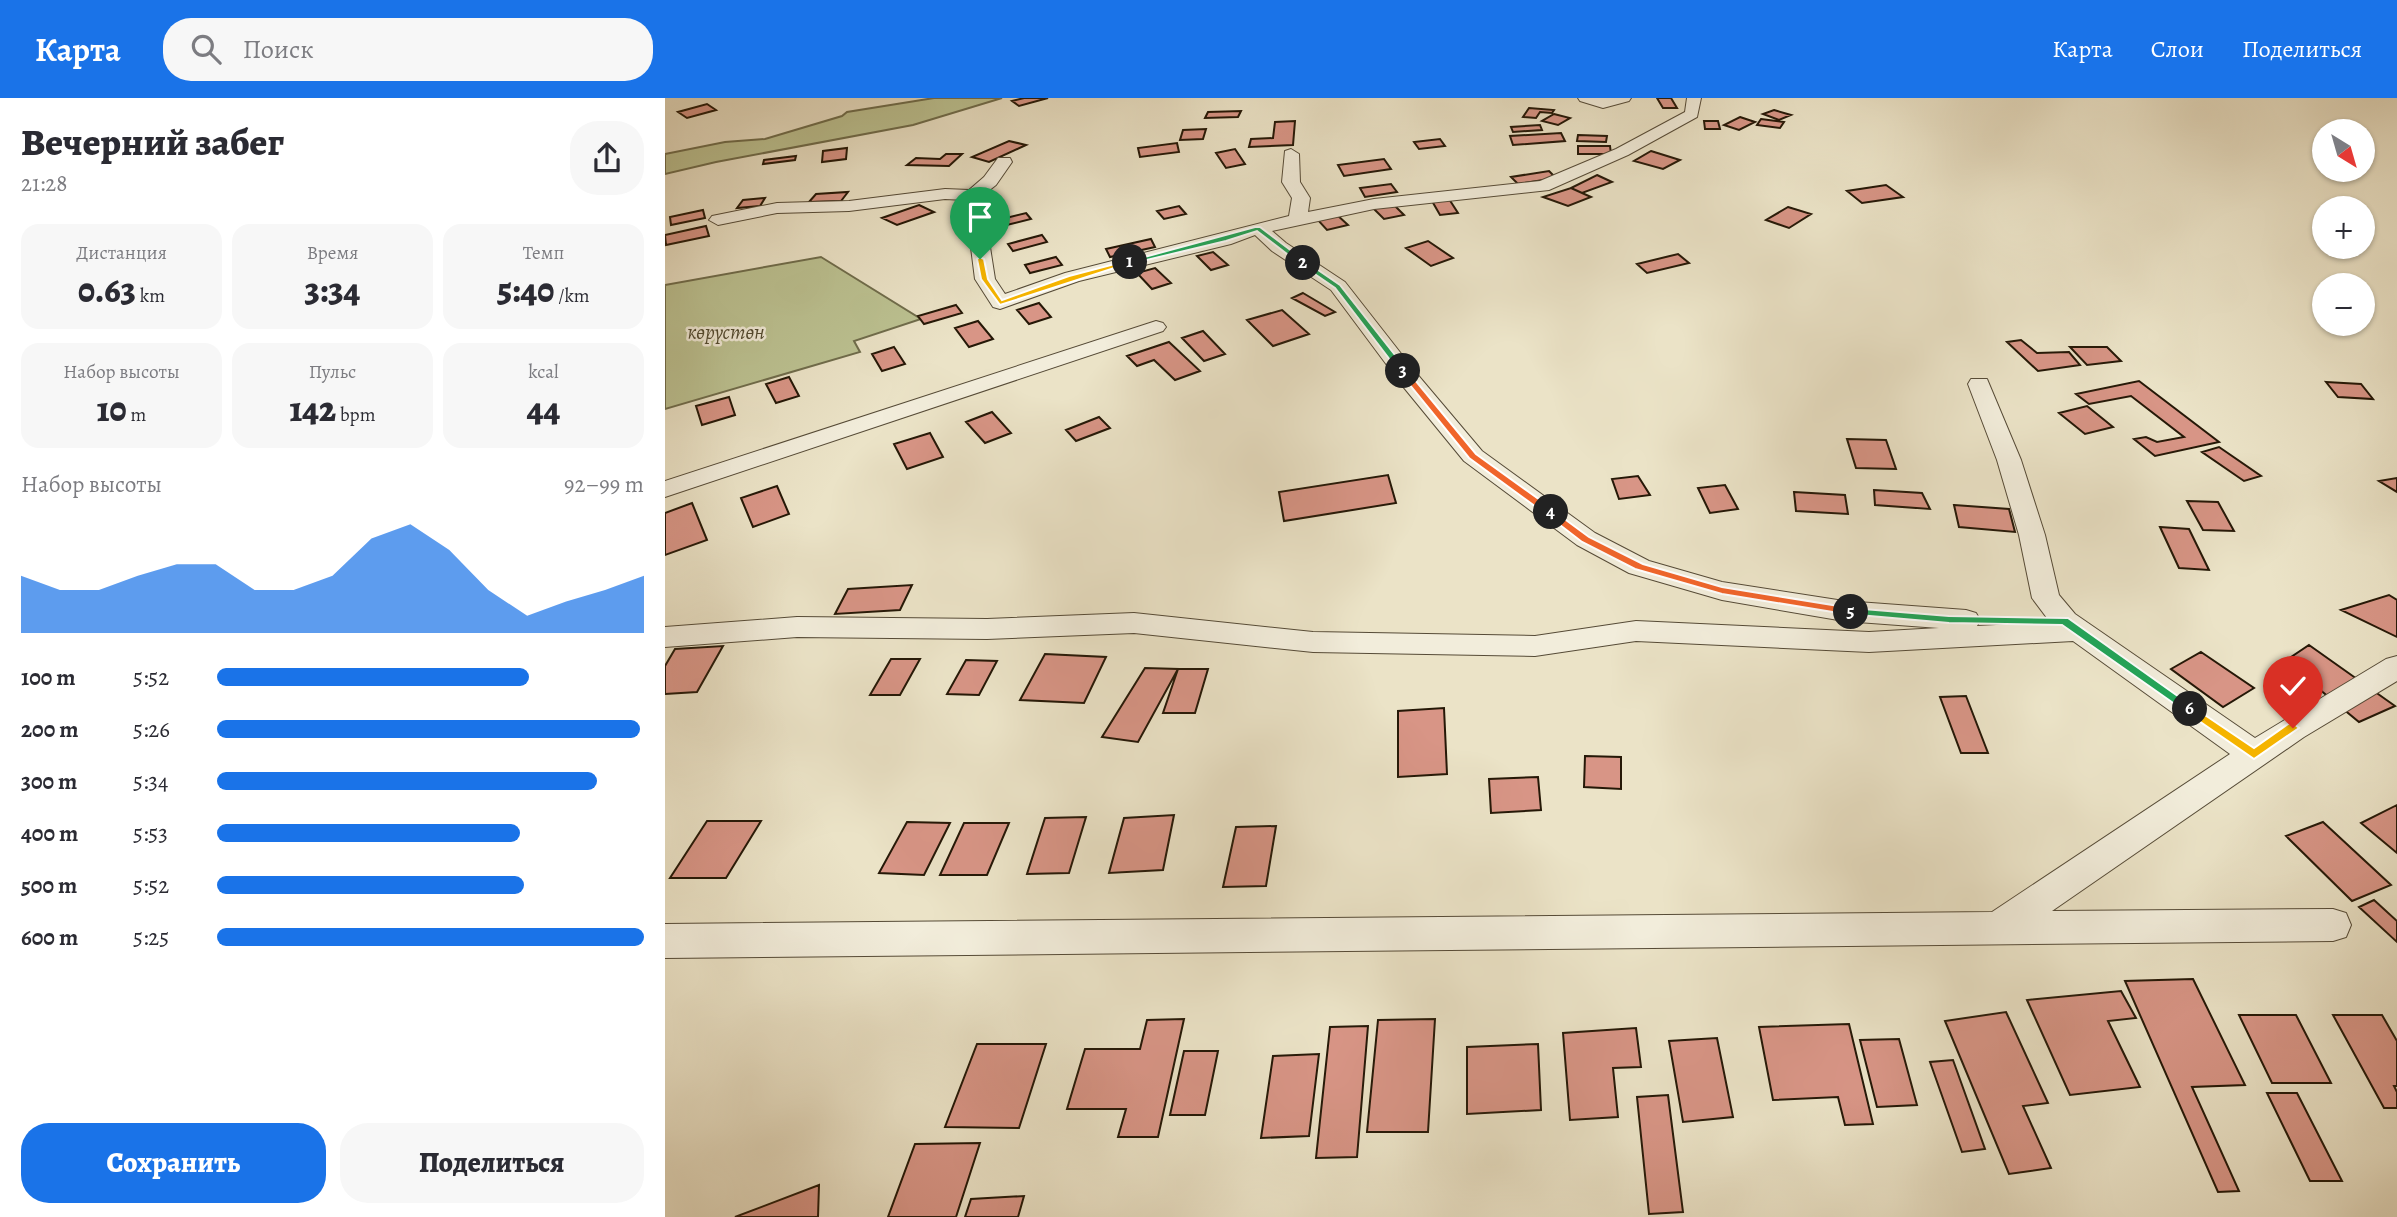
<!DOCTYPE html>
<html lang="ru">
<meta charset="utf-8">
<style>
body{margin:0;font-family:Alegreya,serif;background:#f7f7f7;color:#2b2b33;height:100vh;display:flex;flex-direction:column;font-size:26px;white-space:nowrap}
*{box-sizing:border-box;margin:0}
p{font-size:23px;color:#7c7c81}
.icon{flex:none;width:38px;height:38px;fill:none;stroke:currentColor;stroke-width:2;stroke-linecap:round;stroke-linejoin:round}
.map{position:relative;flex:1;overflow:hidden}
.details{display:flex;flex-direction:column;background:#fff;width:665px}
.details>*{flex:none}
.needle{width:46px;rotate:143deg}
.buttons{position:absolute;left:1647px;top:21px;display:grid;gap:14px}
.buttons a{display:grid;place-items:center;width:63px;height:63px;border-radius:50%;background:#fff;box-shadow:0 2px 5px #0004;font-size:35px}
.pin{position:absolute;display:grid;place-items:center;width:60px;height:60px;color:#fff;margin:-72px -30px;border-radius:50% 50% 50% 0;rotate:-45deg;box-shadow:0 0 7px #0007}
.pin .icon{rotate:45deg}
.km{position:absolute;width:35px;height:35px;margin:-18px;border-radius:50%;background:#222;color:#fff;font-size:19px;line-height:35px;text-align:center}
.round{display:grid;place-items:center;flex:none;width:74px;height:74px;border-radius:28px;background:#f7f7f7}
.head{display:flex;align-items:center;justify-content:space-between;height:119px;padding:0 21px}
h1{font-size:38px;font-weight:800;line-height:52px}
.stats{display:grid;grid-template-columns:repeat(3,1fr);gap:10px;height:119px;padding:7px 21px}
.stats div{display:grid;align-content:center;border-radius:18px;background:#f7f7f7;text-align:center}
.stats b{font-size:35px;font-weight:800}
.stats small{font-size:19px;font-weight:400}
.stats p{font-size:19px}
.chart{height:196px;padding:14px 21px}
.chart p{display:flex;justify-content:space-between}
.chart svg{width:100%;height:126px;margin-top:7px;fill:#1a73e8;opacity:.7}
.button{display:flex;gap:14px;margin-top:auto;padding:14px 21px}
.button a{flex:1;height:80px;border-radius:28px;background:#1a73e8;color:#fff;font-size:28px;font-weight:800;line-height:80px;text-align:center}
.button a+a{background:#f7f7f7;color:#2b2b33}
ul{padding:0 21px;list-style:none;font-size:23px}
li{display:grid;grid-template-columns:112px 84px 1fr;align-items:center;height:52px}
li i{height:18px;border-radius:9px;background:#1a73e8}
header{display:flex;align-items:center;gap:42px;box-sizing:border-box;height:98px;padding:0 35px;background:#1a73e8;color:#fff}
header strong{font-size:33px}
nav{display:flex;gap:38px;margin-inline-start:auto;font-size:24px}
.search{width:490px;height:63px;background:#f7f7f7;display:flex;align-items:center;gap:18px;box-sizing:border-box;padding:0 24px;border-radius:28px;color:#7c7c81;font-size:26px}
main{display:flex;flex:1;min-height:0}
.map>svg:first-child{display:block}
</style>
<header>
<strong>Карта</strong>
<div class="search"><svg class="icon" aria-label="search" viewBox="0 0 24 24"><circle cx="10" cy="10" r="6"/><path d="M15 15l6 6"/></svg>Поиск</div>
<nav><a>Карта</a><a>Слои</a><a>Поделиться</a></nav>
</header>
<main>
<section class="details">
<div class="head"><div><h1>Вечерний забег</h1><p>21:28</p></div><a class="round"><svg class="icon" aria-label="share" viewBox="0 0 24 24"><path d="M12 15V3M7 8l5-5 5 5M5 13v7h14v-7"/></svg></a></div>
<div class="stats">
<div><p>Дистанция</p><b>0.63<small> km</small></b></div>
<div><p>Время</p><b>3:34</b></div>
<div><p>Темп</p><b>5:40<small> /km</small></b></div>
</div>
<div class="stats">
<div><p>Набор высоты</p><b>10<small> m</small></b></div>
<div><p>Пульс</p><b>142<small> bpm</small></b></div>
<div><p>kcal</p><b>44</b></div>
</div>
<div class="chart"><p><span>Набор высоты</span>92–99 m</p>
<svg viewBox="0 0 160 44" preserveAspectRatio="none"><path d="M0 44V24L10 29L20 29L30 24L40 20L50 20L60 29L70 29L80 24L90 11L100 6L110 15L120 29L130 38L140 33L150 29L160 24V44z"/></svg>
</div>
<ul>
<li><b>100 m</b>5:52<i style="width:73%"></i></li>
<li><b>200 m</b>5:26<i style="width:99%"></i></li>
<li><b>300 m</b>5:34<i style="width:89%"></i></li>
<li><b>400 m</b>5:53<i style="width:71%"></i></li>
<li><b>500 m</b>5:52<i style="width:72%"></i></li>
<li><b>600 m</b>5:25<i style="width:100%"></i></li>
</ul>
<div class="button"><a>Сохранить</a><a>Поделиться</a></div>
</section>
<div class="map">
<svg width="1732" height="1119" viewBox="0 0 1732 1119">
<rect width="100%" height="100%" fill="#ebe3c7"/>
<filter id="stains"><feTurbulence type="fractalNoise" baseFrequency=".00286" numOctaves="4"/><feColorMatrix values="0 0 0 0 .2 0 0 0 0 .09 0 0 0 0 .02 0 0 0 .5 -.17"/></filter>
<radialGradient id="worn" r=".72"><stop offset=".6" stop-color="#630" stop-opacity="0"/><stop offset="1" stop-color="#630" stop-opacity=".3"/></radialGradient>
<path fill="#bcc292" stroke="#706d4c" stroke-width="2" d="M269,0H337L248,27L51,64L0,76V56L60,44L100,41L177,18L182,14Z
M156,159L256,221L189,243L195,254L0,311V187Z"/>
<path fill="#d89586" stroke="#251807" stroke-width="2" d="M359,0H383L354,8L347,3Z
M992,0H1006L1012,10H998Z
M42,6L51,12L22,20L13,14Z
M864,10L889,12L887,15L875,14L871,20L858,19Z
M1109,12L1126,17L1114,22L1098,16Z
M576,13L573,19L540,20L543,14Z
M889,16L905,20L893,27L877,23Z
M1075,19L1090,24L1074,32L1059,27Z
M1096,21L1119,24L1115,30L1092,27Z
M630,23L628,47L584,49L586,41L608,40L610,24Z
M1039,23H1053L1055,31H1040Z
M875,27L877,32L848,34L846,29Z
M541,31L538,41L515,42L518,32Z
M896,35L900,43L848,47L845,38Z
M913,37L942,38L941,44L912,43Z
M775,41L780,48L754,51L749,44Z
M344,43L361,47L324,64L307,59Z
M512,45L514,54L475,59L473,50Z
M913,48H945L946,56H913Z
M182,50L181,61L157,64L158,53Z
M570,51L580,66L561,70L551,55Z
M986,53L1015,62L998,71L969,63Z
M281,56H297L284,68L242,67L251,60L275,61Z
M131,58L130,62L98,66L99,62Z
M719,61L726,71L679,78L673,67Z
M884,73L891,80L853,86L846,79Z
M932,77L947,84L917,95L906,90Z
M726,86L732,94L700,99L695,90Z
M1221,87L1238,99L1197,105L1182,93Z
M906,90L926,99L903,108L878,99Z
M183,94L176,103L144,104L151,96Z
M100,100L95,108L72,110L78,102Z
M784,101L793,115L775,117L767,103Z
M727,105L739,117L719,121L707,109Z
M254,107L269,114L232,127L217,120Z
M514,108L521,116L499,121L492,113Z
M1123,109L1146,116L1124,130L1101,122Z
M38,112L40,120L6,127L5,119Z
M361,115L366,121L325,131L321,125Z
M671,116L683,127L662,132L651,120Z
M41,128L44,138L1,147L0,137Z
M377,137L382,144L348,153L343,146Z
M486,141L490,149L445,159L441,151Z
M763,143L788,160L766,168L741,150Z
M548,154L563,167L546,172L532,158Z
M1013,156L1024,165L982,175L972,166Z
M391,159L397,167L365,175L360,167Z
M490,170L506,185L487,191L472,175Z
M638,195L670,214L660,218L627,200Z
M374,205L386,219L364,226L352,212Z
M291,207L297,215L259,226L253,218Z
M617,212L644,236L608,248L582,222Z
M313,223L328,241L304,249L290,230Z
M538,233L560,256L539,263L517,240Z
M1356,242L1372,255L1404,254L1415,267L1373,273L1342,244Z
M504,244L535,273L510,282L489,262L472,268L462,258Z
M229,249L240,266L217,273L207,256Z
M1405,249H1442L1456,263L1422,267Z
M124,279L134,298L111,305L101,286Z
M1474,283L1554,344L1490,358L1469,341L1481,339L1492,344L1519,339L1466,298L1424,306L1411,296Z
M1661,284L1696,286L1708,301L1673,299Z
M64,299L70,317L37,327L31,308Z
M1422,308L1448,329L1420,336L1394,315Z
M327,314L346,335L320,345L301,324Z
M434,319L445,330L411,343L401,332Z
M265,335L278,359L242,371L229,346Z
M1182,341L1221,342L1231,371L1191,370Z
M1554,349L1596,378L1579,383L1537,354Z
M723,377L731,405L619,423L614,394Z
M973,378L985,397L954,401L947,381Z
M1732,380V394L1714,383Z
M1060,387L1073,411L1045,415L1033,390Z
M112,388L124,416L88,429L76,400Z
M1209,392L1257,395L1265,411L1210,407Z
M1129,394L1180,397L1183,416L1131,413Z
M1522,403L1553,404L1569,433L1538,432Z
M27,405L42,442L0,457V415Z
M1289,407L1344,411L1350,434L1294,429Z
M1495,429L1524,431L1544,472L1514,470Z
M247,487L235,512L170,516L183,491Z
M1724,497L1732,502V539L1676,512Z
M1644,547L1730,608L1694,624L1620,563Z
M58,548L32,594L0,596V568L10,551Z
M1536,554L1589,590L1558,609L1506,571Z
M380,556L441,559L419,605L355,602Z
M226,561H255L235,597H205Z
M301,562L332,563L314,597L282,596Z
M480,570L513,571L473,644L437,639Z
M513,571H543L530,615H498Z
M1301,598L1323,655H1296L1275,599Z
M779,610L782,676L733,679V613Z
M920,658L956,659V691L919,689Z
M873,679L876,712L826,715L824,681Z
M1732,707V755L1696,725Z
M509,717L498,772L444,775L459,720Z
M421,719L404,775L362,776L380,720Z
M42,723H96L61,780H5Z
M242,724L285,725L259,777L214,775Z
M1658,724L1726,787L1687,803L1621,738Z
M299,725H344L322,777H275Z
M611,728L601,788L558,789L571,729Z
M1709,802L1732,823V844L1694,809Z
M1528,881L1580,987L1527,989L1574,1093L1553,1094L1460,883Z
M1456,893L1471,920L1443,923L1475,989L1405,997L1362,902Z
M1341,914L1383,1005L1358,1008L1386,1070L1344,1076L1280,923Z
M1574,917H1631L1666,985H1607Z
M1668,917H1717L1732,943V988H1729L1732,994V1010H1719Z
M519,921L493,1039H453L461,1011H402L420,951H475L482,922Z
M770,921L763,1034H702L713,922Z
M1184,926L1208,1026L1180,1027L1173,999L1108,1002L1094,929Z
M703,928L692,1059L651,1060L665,929Z
M971,930L976,969L948,970L953,1019L905,1022L898,935Z
M1052,940L1068,1019L1018,1024L1004,943Z
M1234,941L1252,1007L1212,1009L1195,942Z
M312,946H381L354,1030L280,1029Z
M873,946L876,1012L802,1016V949Z
M519,953H553L540,1017H505Z
M654,956L644,1038L596,1040L608,958Z
M1288,962L1320,1051L1297,1054L1265,964Z
M1602,995H1632L1677,1083H1645Z
M1003,997L1018,1114L984,1116L972,999Z
M315,1045L291,1119H223L250,1046Z
M154,1087L153,1119H70Z
M359,1098L353,1119H300L306,1101Z"/>
<g fill="none" stroke-linecap="round" stroke-linejoin="round">
<g stroke="#564b37" stroke-width="2">
<path id="minor" d="M913,0H966L964,3L938,10L915,3Z
M1022,0H1036L1032,19L963,57L884,92L709,111L607,133L621,145L680,184L752,276L817,353L930,435L984,463L1057,484L1179,503L1301,512L1311,515L1315,522L1312,528L1385,524L1367,500L1354,437L1332,362L1303,286L1306,281H1322L1356,362L1380,437L1394,497L1410,516L1590,640L1721,561L1732,558V583L1639,639L1387,813L1668,811L1681,815L1686,827L1681,839L1668,843L0,860V826L1327,814L1565,656L1408,543L1204,554L971,543L870,558L648,554L469,535L322,541L132,539L0,549V529L132,519L322,521L469,515L648,534L870,538L971,523L1204,534L1274,530L1179,523L1057,502L964,475L912,447L799,363L736,286L666,192L607,153L590,137L566,146L414,183L335,211L328,209L310,181L300,102L280,101L184,113L112,115L53,127L44,122L47,118L112,105L184,103L280,91L304,92L319,79L333,60H345L347,64L331,87L317,98L330,181L340,196L400,175L624,118L627,100L617,84L620,53L626,51L634,56L635,84L645,100L643,114L709,101L875,83L951,51L1020,14Z
M491,223L498,225L501,229L498,233L0,399V383Z"/>
</g>
<use href="#minor" fill="#f2eddb" fill-rule="evenodd"/>
</g>
<path fill="#f5b400" stroke="#fff" stroke-width="2" d="M315,159L319,161L323,181L337,202L404,178L465,162L468,164L335,207L316,181L312,161Z"/>
<path fill="#22a559" stroke="#fff" stroke-width="2" d="M590,129H595L640,163V166H635L592,133L561,143L465,166L461,164Z"/>
<path fill="#22a559" stroke="#fff" stroke-width="2" d="M635,163H640L675,187L741,271V275H735L670,190L635,166Z"/>
<path fill="#f0652b" stroke="#fff" stroke-width="2" d="M735,271H741L811,356L889,412V417H882L804,360L735,275Z"/>
<path fill="#f0652b" stroke="#fff" stroke-width="2" d="M886,411L924,439L978,466L1057,489L1186,510L1191,514L1186,517L1057,496L970,471L917,444L882,417L881,414Z"/>
<path fill="#22a559" stroke="#fff" stroke-width="2" d="M1186,510L1284,518L1403,520L1531,611L1525,616L1521,614L1397,527L1284,525L1182,516L1181,514Z"/>
<path fill="#f5b400" stroke="#fff" stroke-width="2" d="M1525,607L1589,650L1623,626L1628,625L1634,630L1589,661L1521,614V608Z"/>
<g text-anchor="middle" stroke-width="5" stroke-linejoin="round" paint-order="stroke">
<g font-size="21" font-style="italic" fill="#524b31" stroke="#f2eddb">
<text x="61" y="241">көрүстөн</text>
</g>
</g>
<rect width="100%" height="100%" filter="url(#stains)"/>
<rect width="100%" height="100%" fill="url(#worn)"/>
</svg>
<div class="buttons">
<a><svg class="needle" viewBox="-14 -14 28 28"><path d="M0-13l5 13h-10z" fill="#e53935"/><path d="M0 13l5-13h-10z" fill="#7c7c81"/></svg></a>
<a>+</a>
<a>−</a>
</div>
<div class="pin" style="left:315px;top:161px;background:#1e9e55"><svg class="icon" aria-label="arrive" viewBox="0 0 24 24"><path d="M6 21V4h12l-3 4 3 4H6"/></svg></div>
<div class="pin" style="left:1628px;top:630px;background:#d93025"><svg class="icon" aria-label="check" viewBox="0 0 24 24"><path d="M5 12l5 5 9-10"/></svg></div>
<b class="km" style="left:465px;top:164px">1</b>
<b class="km" style="left:638px;top:165px">2</b>
<b class="km" style="left:738px;top:273px">3</b>
<b class="km" style="left:886px;top:414px">4</b>
<b class="km" style="left:1186px;top:514px">5</b>
<b class="km" style="left:1525px;top:611px">6</b>
</div>
</main>
